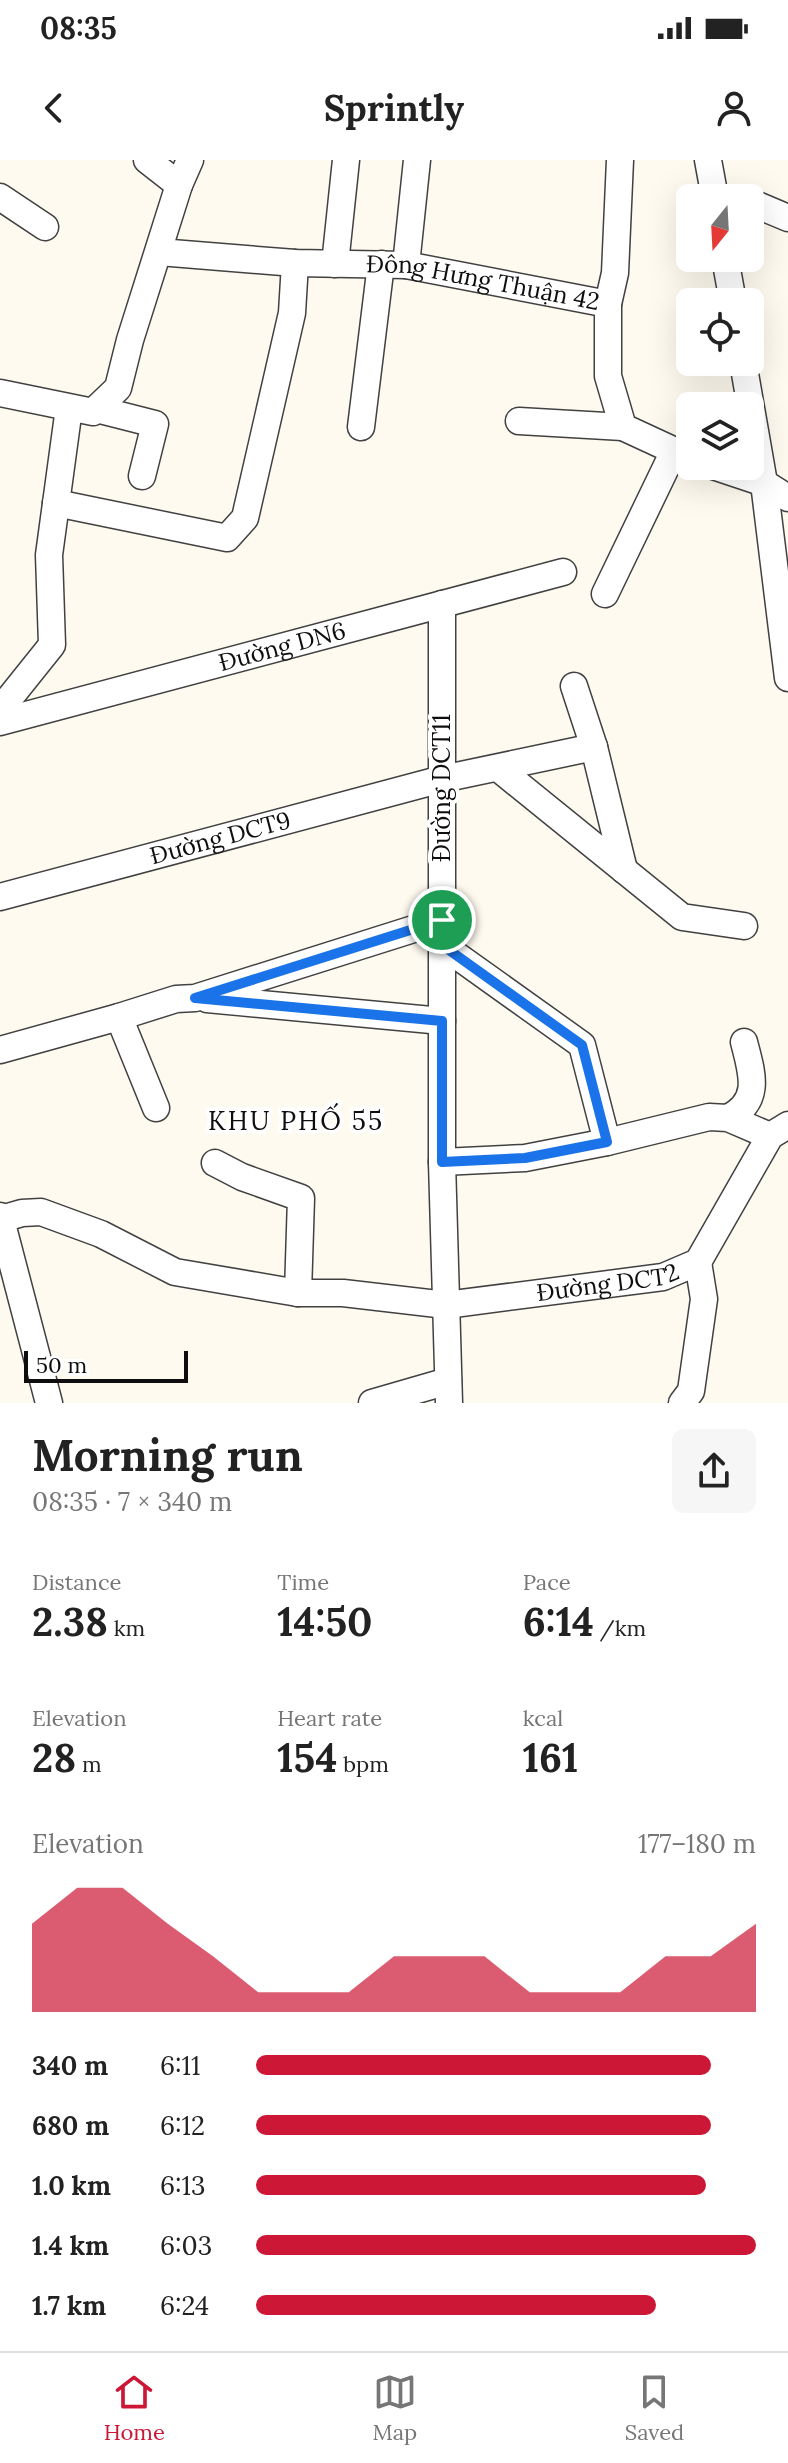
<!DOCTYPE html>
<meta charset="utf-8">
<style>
body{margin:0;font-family:Lora,serif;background:#f6f6f6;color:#222;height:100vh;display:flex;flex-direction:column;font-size:30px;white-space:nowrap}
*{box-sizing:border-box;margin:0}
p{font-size:26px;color:#767676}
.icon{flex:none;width:44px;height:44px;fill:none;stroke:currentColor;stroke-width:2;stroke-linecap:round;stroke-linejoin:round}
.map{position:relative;height:1243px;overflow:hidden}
.side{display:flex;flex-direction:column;background:#fff;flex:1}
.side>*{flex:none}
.needle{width:52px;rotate:198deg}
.fabs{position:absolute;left:676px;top:24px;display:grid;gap:16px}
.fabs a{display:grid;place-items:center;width:88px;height:88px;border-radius:12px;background:#fff;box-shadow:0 8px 32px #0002;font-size:40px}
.scale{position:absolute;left:24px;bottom:20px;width:164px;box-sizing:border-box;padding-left:8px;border:4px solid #0e0e0e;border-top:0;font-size:22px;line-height:28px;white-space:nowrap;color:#0e0e0e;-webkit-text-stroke:6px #fff;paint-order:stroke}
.pin{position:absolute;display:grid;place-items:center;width:68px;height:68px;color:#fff;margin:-34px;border:4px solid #fff;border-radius:50%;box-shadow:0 2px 8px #0007}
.round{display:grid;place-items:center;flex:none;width:84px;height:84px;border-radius:12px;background:#f6f6f6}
.headline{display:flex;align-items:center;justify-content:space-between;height:136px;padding:0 32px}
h1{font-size:44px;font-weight:800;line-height:60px}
.figures{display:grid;grid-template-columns:repeat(3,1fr);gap:12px;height:136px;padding:8px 32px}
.figures div{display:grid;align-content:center}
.figures b{font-size:40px;font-weight:800}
.figures small{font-size:22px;font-weight:400}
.figures p{font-size:22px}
.chart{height:224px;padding:16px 32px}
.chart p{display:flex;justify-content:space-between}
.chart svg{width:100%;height:144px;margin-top:8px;fill:#cc1836;opacity:.7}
ul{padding:0 32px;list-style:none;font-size:26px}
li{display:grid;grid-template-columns:128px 96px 1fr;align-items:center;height:60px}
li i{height:20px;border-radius:10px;background:#cc1836}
.status{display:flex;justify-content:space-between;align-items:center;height:56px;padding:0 40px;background:#fff;direction:ltr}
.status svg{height:22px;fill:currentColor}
header{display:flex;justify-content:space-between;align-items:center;height:104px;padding:0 32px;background:#fff;font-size:36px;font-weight:800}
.dock{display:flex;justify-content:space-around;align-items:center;height:112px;border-top:2px solid #e0e0e0;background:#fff;font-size:22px;color:#767676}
.dock a{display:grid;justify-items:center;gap:4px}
.dock .current{color:#cc1836}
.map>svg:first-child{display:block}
</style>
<div class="status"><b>08:35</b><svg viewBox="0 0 49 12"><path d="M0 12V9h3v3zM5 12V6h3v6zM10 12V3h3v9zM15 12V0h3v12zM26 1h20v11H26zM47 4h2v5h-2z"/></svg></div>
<header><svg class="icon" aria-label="back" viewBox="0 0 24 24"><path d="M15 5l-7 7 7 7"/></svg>Sprintly<svg class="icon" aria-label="person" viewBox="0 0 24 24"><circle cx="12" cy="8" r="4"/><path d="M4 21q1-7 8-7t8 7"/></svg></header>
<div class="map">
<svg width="788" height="1243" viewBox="0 0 788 1243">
<rect width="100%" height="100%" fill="#fffaef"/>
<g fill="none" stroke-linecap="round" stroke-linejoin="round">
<g stroke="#414141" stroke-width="29">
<g id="minor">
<path d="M147,0L179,25"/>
<path d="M708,0L715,38"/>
<path d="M0,37L45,67"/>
<path d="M750,42L788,58"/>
<path id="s1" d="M159,92L295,103L406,105L608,144V216L623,267L690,298"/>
<path d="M725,98L733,142"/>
<path d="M335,104L346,0"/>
<path d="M406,105L417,0"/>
<path d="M608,144L615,113L620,0"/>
<path d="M743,202L764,323L788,518"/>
<path d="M0,233L93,252L118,228L130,180L179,25L190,0"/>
<path d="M96,249L155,264L142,316"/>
<path d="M519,261L623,267"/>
<path d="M361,267L381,104"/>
<path d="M713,306L764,323L788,338"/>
<path d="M56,343L227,378L245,358L292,153L295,103"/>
<path d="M605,434L673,293"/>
<path d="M442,444V1002L449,1243"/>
<path d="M574,526L594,587L624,710"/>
<path d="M0,550L52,485L49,395L69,248"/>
<path id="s2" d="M0,562L563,412"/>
<path d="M498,608L682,757L744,766"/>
<path id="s3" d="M0,737L442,619L594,587"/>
<path d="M442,785L582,885L607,982"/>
<path d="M207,839L442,861"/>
<path d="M0,890L119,857"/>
<path d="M156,948L119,857L176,839L195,838L442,760"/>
<path d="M728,958C762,941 752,913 744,882"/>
<path d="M442,1002L525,998L607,982L709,957L728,958L770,976"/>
<path id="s4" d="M215,1003L242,1017L301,1038L298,1133H343L446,1145L663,1117L698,1102L770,976L788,965"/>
<path d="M0,1056L49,1243"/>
<path d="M1,1059L22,1053L41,1052L101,1074L175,1112L298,1133"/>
<path d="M372,1243L448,1221"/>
<path d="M682,1243L691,1231L704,1139L698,1102"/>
</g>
</g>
<use href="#minor" stroke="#fff" stroke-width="26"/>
</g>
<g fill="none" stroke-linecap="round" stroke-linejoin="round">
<g stroke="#fff" stroke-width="16">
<path id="route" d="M442,760V785L582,885L607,982L525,998L442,1002V861L195,838Z"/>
</g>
<use href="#route" stroke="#1a73e8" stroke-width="10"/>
</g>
<g text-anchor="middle" stroke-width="8" stroke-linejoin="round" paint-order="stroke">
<g font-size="24" fill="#0e0e0e" stroke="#fff">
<text dy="8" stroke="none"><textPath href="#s1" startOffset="326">Đông Hưng Thuận 42</textPath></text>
<text dy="8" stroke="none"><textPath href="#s2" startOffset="292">Đường DN6</textPath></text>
<text transform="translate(442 628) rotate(-90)" y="8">Đường DCT11</text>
<text dy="8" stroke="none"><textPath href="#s3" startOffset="228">Đường DCT9</textPath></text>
<text dy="8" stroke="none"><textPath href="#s4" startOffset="500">Đường DCT2</textPath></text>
</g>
<g font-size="26" letter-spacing="2" fill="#0e0e0e" stroke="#fff">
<text x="296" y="970">KHU PHỐ 55</text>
</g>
</g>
</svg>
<div class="fabs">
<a><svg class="needle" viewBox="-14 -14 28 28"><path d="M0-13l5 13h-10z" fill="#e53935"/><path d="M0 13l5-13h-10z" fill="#767676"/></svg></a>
<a><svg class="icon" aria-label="locate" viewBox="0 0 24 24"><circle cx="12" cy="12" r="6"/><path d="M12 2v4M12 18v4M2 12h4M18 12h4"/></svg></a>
<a><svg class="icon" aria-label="layers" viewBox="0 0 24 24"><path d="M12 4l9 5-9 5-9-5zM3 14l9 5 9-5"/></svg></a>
</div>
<div class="scale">50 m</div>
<div class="pin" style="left:442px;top:760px;background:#1e9e55"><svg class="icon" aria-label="arrive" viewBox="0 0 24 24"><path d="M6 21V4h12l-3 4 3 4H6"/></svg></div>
</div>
<section class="side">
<div class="headline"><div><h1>Morning run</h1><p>08:35 · 7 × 340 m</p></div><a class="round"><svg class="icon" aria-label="share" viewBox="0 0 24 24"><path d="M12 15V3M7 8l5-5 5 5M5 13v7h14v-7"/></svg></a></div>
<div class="figures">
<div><p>Distance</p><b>2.38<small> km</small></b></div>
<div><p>Time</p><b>14:50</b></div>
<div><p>Pace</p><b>6:14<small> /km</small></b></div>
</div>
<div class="figures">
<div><p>Elevation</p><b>28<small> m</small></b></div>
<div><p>Heart rate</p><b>154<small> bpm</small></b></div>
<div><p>kcal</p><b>161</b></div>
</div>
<div class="chart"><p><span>Elevation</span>177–180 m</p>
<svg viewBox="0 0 160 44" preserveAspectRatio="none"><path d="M0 44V17L10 6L20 6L30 17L40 27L50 38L60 38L70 38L80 27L90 27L100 27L110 38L120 38L130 38L140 27L150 27L160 17V44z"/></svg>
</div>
<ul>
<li><b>340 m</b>6:11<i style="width:91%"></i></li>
<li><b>680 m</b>6:12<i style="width:91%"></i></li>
<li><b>1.0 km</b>6:13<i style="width:90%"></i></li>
<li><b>1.4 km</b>6:03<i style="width:100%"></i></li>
<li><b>1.7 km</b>6:24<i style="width:80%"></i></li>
</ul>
</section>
<nav class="dock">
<a class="current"><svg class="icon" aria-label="home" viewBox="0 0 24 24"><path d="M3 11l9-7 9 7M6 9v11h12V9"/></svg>Home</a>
<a><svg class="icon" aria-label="map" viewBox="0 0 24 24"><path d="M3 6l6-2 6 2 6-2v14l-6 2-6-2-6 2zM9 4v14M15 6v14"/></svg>Map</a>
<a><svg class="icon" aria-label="saved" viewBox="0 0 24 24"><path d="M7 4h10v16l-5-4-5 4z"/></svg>Saved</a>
</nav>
